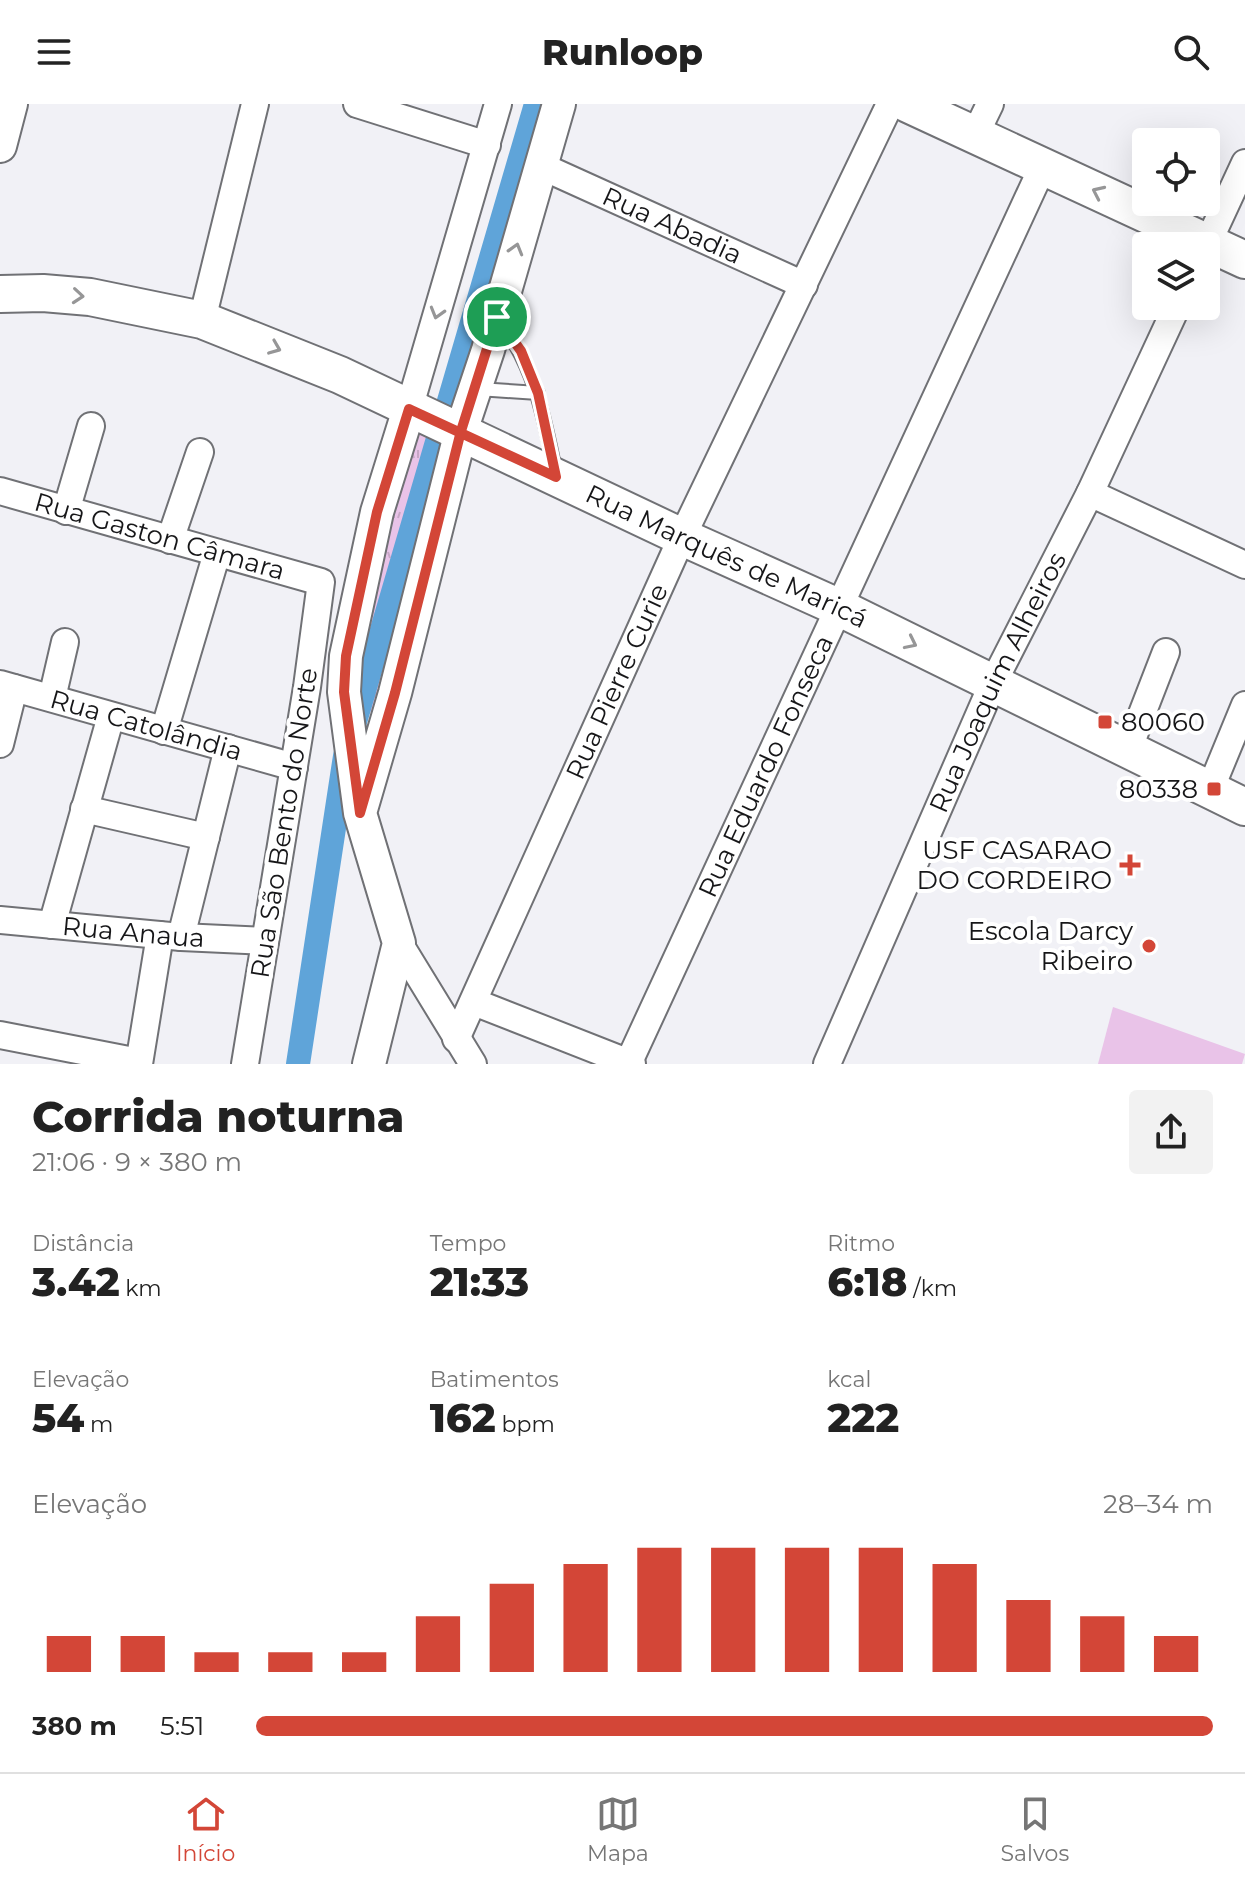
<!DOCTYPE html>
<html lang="pt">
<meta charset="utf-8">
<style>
body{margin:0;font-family:Montserrat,sans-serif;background:#f2f2f2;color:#222;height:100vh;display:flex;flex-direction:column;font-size:30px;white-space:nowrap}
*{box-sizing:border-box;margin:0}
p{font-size:26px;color:#767676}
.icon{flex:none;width:44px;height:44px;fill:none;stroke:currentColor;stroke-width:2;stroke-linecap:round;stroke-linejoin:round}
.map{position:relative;height:960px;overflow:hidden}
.details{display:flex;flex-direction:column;background:#fff;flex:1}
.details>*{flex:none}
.tools{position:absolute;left:1132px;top:24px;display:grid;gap:16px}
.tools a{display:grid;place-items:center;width:88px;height:88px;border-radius:8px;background:#fff;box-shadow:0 8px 32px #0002;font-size:40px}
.pin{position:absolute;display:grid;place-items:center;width:68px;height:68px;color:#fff;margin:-34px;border:4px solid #fff;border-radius:50%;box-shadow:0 2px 8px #0007}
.round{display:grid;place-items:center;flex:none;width:84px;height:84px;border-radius:8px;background:#f2f2f2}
.headline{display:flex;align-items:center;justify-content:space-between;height:136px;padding:0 32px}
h1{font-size:44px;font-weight:800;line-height:60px}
.figures{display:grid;grid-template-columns:repeat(3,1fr);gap:12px;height:136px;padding:8px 32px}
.figures div{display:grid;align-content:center}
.figures b{font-size:40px;font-weight:800}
.figures small{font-size:22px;font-weight:400}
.figures p{font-size:22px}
.chart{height:224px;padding:16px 32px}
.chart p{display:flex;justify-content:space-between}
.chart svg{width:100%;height:144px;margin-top:8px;stroke:#d34637;stroke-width:6}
ul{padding:0 32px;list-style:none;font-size:26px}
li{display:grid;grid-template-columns:128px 96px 1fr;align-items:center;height:60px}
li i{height:20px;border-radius:10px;background:#d34637}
header{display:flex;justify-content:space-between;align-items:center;height:104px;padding:0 32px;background:#fff;font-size:36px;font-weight:800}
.dock{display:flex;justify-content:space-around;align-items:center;height:112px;border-top:2px solid #e0e0e0;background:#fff;font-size:22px;color:#767676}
.dock a{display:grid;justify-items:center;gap:4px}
.dock .active{color:#d34637}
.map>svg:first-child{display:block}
</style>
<header><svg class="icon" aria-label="menu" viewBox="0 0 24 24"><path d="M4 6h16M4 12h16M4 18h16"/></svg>Runloop<svg class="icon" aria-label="search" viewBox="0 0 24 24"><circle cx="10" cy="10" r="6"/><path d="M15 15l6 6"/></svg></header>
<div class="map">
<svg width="1245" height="960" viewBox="0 0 1245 960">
<defs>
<pattern id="grass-tufts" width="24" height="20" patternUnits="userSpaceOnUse" patternTransform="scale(2)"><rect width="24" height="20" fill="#e9c3e8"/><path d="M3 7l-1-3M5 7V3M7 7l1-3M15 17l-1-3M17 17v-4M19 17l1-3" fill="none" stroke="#c7a7c6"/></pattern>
</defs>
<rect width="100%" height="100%" fill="#f1f1f6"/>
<path fill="url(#grass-tufts)" d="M419,325L447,335L378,603L363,612L361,610C356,541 377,469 396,403C404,377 410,350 419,325Z"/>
<path fill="#e9c3e8" d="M1113,903L1245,950L1242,960H1098Z"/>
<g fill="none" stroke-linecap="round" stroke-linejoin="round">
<path stroke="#5fa4d9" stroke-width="24" d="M298,960L345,652L536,0"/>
<g stroke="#707175" stroke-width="16">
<path id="service" d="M502,219C536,268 543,309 555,366
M478,285L538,289"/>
</g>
<g stroke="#707175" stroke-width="30">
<g id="minor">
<path d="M357,0L487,41"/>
<path d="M975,31L990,0"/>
<path id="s1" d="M541,62L804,181"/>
<path d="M1206,143L1245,59"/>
<path d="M202,216L255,0"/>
<path d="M409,305L498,0"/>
<path id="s2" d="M0,387L321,478L307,583L245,960"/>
<path d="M1090,389L1245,461"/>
<path d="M66,407L91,322"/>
<path d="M170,436L200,348"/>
<path id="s3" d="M0,580L294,663"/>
<path d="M52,594L65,538"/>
<path d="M164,627L217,449"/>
<path d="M0,640L14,584"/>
<path d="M1128,646L1166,548"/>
<path d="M1210,686L1245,601"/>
<path d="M84,705L206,733"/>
<path id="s4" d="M0,816L181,833L265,837"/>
<path d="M52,821L111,612"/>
<path d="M181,833L228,644"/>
<path d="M399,839L473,960"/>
<path d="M474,898L632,960"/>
<path d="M0,931L139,958"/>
<path id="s5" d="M456,935L682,433L890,0"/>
<path d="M139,960L160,831"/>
<path id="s6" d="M628,960L1043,62"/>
<path id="s7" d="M827,960L993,579L1090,389L1177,202"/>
</g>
</g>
<g stroke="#707175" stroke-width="36">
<path id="tertiary" d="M0,42L11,0
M360,709L395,589L461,327L488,246L559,0
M369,960L399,839L360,709L344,588L346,552L377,408L409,305"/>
</g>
<g stroke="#707175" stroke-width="40">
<g id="secondary">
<path d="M908,0L1245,156"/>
<path id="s8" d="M0,190L43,189L90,193L202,216L340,271L682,433L840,504L1245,703"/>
</g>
</g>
<use href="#service" stroke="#fff" stroke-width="12"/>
<use href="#minor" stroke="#fff" stroke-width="26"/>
<use href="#tertiary" stroke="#fff" stroke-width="32"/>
<use href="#secondary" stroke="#fff" stroke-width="36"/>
</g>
<defs><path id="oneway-chevron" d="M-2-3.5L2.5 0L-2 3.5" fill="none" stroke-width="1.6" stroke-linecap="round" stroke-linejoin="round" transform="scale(2)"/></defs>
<g stroke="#969697">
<use href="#oneway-chevron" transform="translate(1098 88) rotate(-155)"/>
<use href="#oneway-chevron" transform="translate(516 145) rotate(-74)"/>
<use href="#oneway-chevron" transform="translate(78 192) rotate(5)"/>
<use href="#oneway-chevron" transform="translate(437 209) rotate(106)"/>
<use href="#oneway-chevron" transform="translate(275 244) rotate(22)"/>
<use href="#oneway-chevron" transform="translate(911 539) rotate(26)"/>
</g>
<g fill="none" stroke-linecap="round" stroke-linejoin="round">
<g stroke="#fff" stroke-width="16">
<path id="route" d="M497,213L461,327L395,589L360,709L344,588L346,552L377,408L409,305L556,373L538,289L521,247L497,213"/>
</g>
<use href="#route" stroke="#d34637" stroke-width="10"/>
</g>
<g fill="#d34637" stroke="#fff" stroke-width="3">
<rect x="1097" y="610" width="16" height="16" rx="4"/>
<rect x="1206" y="677" width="16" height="16" rx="4"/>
<path d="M1126 749h8v8h8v8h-8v8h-8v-8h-8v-8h8z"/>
<circle cx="1149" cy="842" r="8"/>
</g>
<g text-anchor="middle" stroke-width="8" stroke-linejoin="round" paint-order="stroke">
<g font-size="26" fill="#161618" stroke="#fff">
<text dy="9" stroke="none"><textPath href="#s1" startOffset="144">Rua Abadia</textPath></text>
<text dy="9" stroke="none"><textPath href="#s2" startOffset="166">Rua Gaston Câmara</textPath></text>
<text dy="9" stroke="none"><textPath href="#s8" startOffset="780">Rua Marquês de Maricá</textPath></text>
<text dy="9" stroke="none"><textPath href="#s5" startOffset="392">Rua Pierre Curie</textPath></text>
<text dy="9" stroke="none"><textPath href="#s7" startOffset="418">Rua Joaquim Alheiros</textPath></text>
<text dy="9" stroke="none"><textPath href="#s3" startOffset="152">Rua Catolândia</textPath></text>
<text dy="9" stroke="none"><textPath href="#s6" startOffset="328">Rua Eduardo Fonseca</textPath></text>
<text transform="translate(284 719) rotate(-81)" y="9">Rua São Bento do Norte</text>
<text dy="9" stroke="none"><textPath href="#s4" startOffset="134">Rua Anaua</textPath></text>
</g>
<g font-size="26" fill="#161618" stroke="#fff" text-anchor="end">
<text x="1121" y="627" text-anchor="start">80060</text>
<text x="1198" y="694">80338</text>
<text x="1112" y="755">USF CASARAO<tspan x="1112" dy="30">DO CORDEIRO</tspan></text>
<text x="1133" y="836">Escola Darcy<tspan x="1133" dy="30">Ribeiro</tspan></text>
</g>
</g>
</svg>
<div class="tools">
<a><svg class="icon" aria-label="locate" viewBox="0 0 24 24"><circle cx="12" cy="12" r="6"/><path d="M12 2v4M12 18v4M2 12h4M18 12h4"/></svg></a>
<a><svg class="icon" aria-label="layers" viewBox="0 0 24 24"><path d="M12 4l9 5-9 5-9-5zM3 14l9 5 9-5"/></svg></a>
</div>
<div class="pin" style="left:497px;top:213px;background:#1e9e55"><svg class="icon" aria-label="arrive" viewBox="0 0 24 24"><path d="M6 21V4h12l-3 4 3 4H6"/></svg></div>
</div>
<section class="details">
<div class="headline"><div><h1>Corrida noturna</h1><p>21:06 · 9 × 380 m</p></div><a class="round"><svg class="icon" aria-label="share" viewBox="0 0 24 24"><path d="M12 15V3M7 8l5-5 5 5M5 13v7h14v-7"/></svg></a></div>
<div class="figures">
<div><p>Distância</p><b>3.42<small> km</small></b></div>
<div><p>Tempo</p><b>21:33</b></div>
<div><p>Ritmo</p><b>6:18<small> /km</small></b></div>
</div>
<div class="figures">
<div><p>Elevação</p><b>54<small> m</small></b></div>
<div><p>Batimentos</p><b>162<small> bpm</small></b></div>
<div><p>kcal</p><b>222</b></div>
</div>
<div class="chart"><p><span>Elevação</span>28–34 m</p>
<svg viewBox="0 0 160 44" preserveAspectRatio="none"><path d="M5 44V33M15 44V33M25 44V38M35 44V38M45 44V38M55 44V27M65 44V17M75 44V11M85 44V6M95 44V6M105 44V6M115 44V6M125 44V11M135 44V22M145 44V27M155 44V33"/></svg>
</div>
<ul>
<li><b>380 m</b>5:51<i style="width:100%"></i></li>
</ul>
</section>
<nav class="dock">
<a class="active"><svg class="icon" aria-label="home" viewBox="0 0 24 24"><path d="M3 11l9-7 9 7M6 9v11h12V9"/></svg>Início</a>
<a><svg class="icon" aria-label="map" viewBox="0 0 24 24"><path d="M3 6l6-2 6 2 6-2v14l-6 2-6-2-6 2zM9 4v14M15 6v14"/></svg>Mapa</a>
<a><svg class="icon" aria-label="saved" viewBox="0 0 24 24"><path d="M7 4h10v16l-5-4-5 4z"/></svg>Salvos</a>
</nav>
